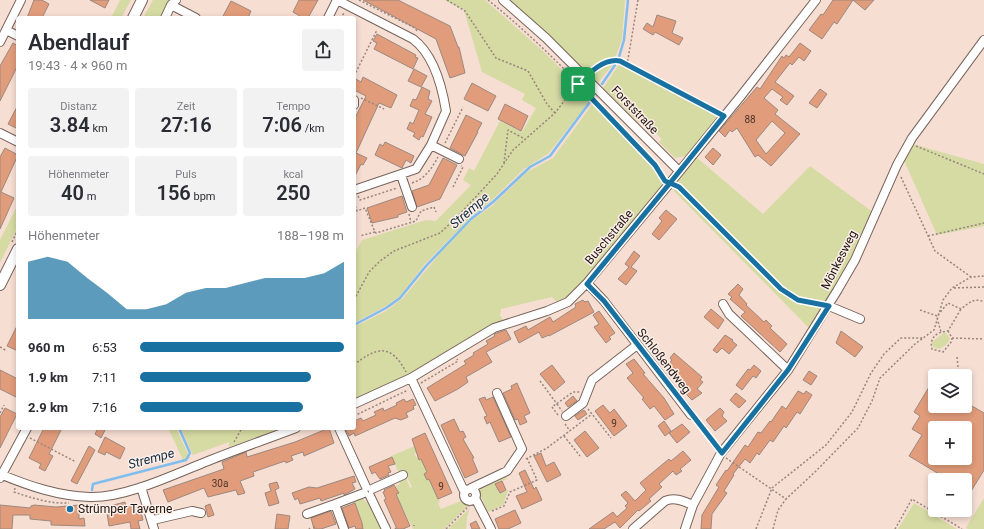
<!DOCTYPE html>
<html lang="de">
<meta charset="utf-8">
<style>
body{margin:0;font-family:Roboto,sans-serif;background:#f2f2f3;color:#2b2b33;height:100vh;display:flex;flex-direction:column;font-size:15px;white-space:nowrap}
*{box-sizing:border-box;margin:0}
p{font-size:13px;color:#7c7c81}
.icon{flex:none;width:22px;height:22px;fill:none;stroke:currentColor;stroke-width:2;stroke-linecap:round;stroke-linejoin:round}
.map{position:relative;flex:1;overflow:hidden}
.panel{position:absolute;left:16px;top:16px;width:340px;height:414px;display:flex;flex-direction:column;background:#fff;border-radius:4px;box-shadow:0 2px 6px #0003}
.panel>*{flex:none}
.fabs{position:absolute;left:928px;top:369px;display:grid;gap:8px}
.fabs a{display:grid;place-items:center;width:44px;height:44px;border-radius:4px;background:#fff;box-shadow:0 2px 6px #0003;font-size:20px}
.pin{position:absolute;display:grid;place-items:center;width:34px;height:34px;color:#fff;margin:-17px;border-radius:8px;box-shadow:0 2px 6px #0006}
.round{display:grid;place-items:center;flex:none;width:42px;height:42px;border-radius:4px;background:#f2f2f3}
.head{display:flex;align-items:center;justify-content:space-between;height:68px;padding:0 12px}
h1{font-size:22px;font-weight:600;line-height:30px}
.metrics{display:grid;grid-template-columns:repeat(3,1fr);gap:6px;height:68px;padding:4px 12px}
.metrics div{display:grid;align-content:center;border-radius:4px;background:#f2f2f3;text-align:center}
.metrics b{font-size:20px;font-weight:600}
.metrics small{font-size:11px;font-weight:400}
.metrics p{font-size:11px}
.chart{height:112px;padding:8px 12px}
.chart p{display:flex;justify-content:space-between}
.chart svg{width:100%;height:72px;margin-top:4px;fill:#1871a0;opacity:.7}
ul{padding:0 12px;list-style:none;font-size:13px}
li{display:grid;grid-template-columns:64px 48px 1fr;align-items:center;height:30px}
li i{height:10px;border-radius:5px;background:#1871a0}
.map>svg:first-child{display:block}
</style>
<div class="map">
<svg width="984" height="529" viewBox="0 0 984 529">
<rect width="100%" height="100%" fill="#f6ded3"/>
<path fill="#d6daa3" d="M120,0H131L121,18H111Z
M153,0H171L161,18H143Z
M444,0H485L545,53L591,99L549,153L524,169L492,200L470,218L425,264L400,296L386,306L354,323V255L362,240L426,220L436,221L471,185L463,180L469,168L474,171L500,121L522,132L536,108L522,100L525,94L482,72L464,10Z
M509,0H625L622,39L613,64L598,83L550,36Z
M620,63L715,114L717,117L716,120L686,156L675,158L659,142L662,139L642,120L639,123L603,88Z
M594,102L654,166L664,184L578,289L558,303L552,297L501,309L500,315L503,320L410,374L354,401V327L386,311L403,298L442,251L471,221L493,205L527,172L553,158Z
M912,144L984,164V226L937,235L903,158Z
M695,156L763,214L810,166L874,213L853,264L812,331L669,186Z
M18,204V226L0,263V240Z
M945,332L950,339L946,345L939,349L933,347L932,342Z
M168,428H176L190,458L183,460Z
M181,428H283L229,447V442L193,455Z
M415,446L418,452L414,454L416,457L421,459L427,472L424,474L427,480L429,479L440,502L438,503L441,509L461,501L470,504L444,529H413L396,494L399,493L396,486L400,484L398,481L406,478L410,488L412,487L406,474L404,475L403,471L399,473L391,456Z
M505,475L507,479L495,484L499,493L513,489L508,491L503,505L488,512L477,488L500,479L499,477Z
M361,497L366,502L369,501L381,529H363L353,500Z
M984,498V529H968L966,528Z
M914,503L957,529H898Z
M470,508L467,517L466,529H448Z"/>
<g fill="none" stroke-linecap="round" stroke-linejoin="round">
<path stroke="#7fbdee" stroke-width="2.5" d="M619,57L624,40L628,0
M602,84L615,65
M354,325L386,308L400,298L426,266L471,219L493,202L530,167L550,156L590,102
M92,490L93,484L186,460L190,453L179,428"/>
</g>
<path fill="#e19c7b" stroke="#9d887e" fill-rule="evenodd" d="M34,0H42L49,4L42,18H27Z
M90,0H109L105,8Z
M299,0H318L308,18H303L293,12Z
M363,0H398L450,26L458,47H459L465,73L450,78L436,39Z
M833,0H874L865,10L853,0L837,24L834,22L822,39L809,30L821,14L823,15Z
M231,1L251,11L248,18H222Z
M657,15L676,21L672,33L683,38L679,45L655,32L653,35L643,29L647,23L653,27Z
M377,34L416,55L415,57L418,58L413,69L374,49L377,43L373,41Z
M13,43L18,46V65L0,101V66Z
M800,43L811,51L804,61L799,57L792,65L790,63L775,82L794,96L787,105L780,100L783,97L772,89L764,98L778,110L775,114L800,134L771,166L758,155L755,157L737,128L732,132L730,130L725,137L719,131L757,87L760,89L782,56L784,58L786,55L789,57ZM772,121L785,133L766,154L756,140Z
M414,69L427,76L421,87L408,81Z
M363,77L397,95L391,108L379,103L356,153L367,158L363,165L361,164L354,178V120L366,96L354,90V78L361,82Z
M472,83L496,96L488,111L464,99Z
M422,87L430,91L428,99L432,101L425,114L432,117L423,137L421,136L419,140L413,136L415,133L407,129L410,122L413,124L419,110L410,106L413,99L416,100Z
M820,89L827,94L817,108L809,103Z
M505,104L528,116L521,131L498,119Z
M18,105V129L8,124Z
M466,115L482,123L477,132H478L465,156L450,148Z
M385,142L414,156L411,163L406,160L402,168L375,155L380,144L383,146Z
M5,148L18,155L1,192L14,198L0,229V157Z
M713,148L721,155L713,165L705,157Z
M443,158L457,165L440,199L417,207L412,191L429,185Z
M402,196L407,212L398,215V217L372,223L367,208Z
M666,210L677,219L659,240L652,234L662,221L659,218Z
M634,251L640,256L631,267L637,271L626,285L618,279L629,267L625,264Z
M738,284L743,289L739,295L747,304L746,305L764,322L766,320L772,326L770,328L787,344L780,352L741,316L745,312L730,299L732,297L728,294Z
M583,300L585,302L588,301L594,312L549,336V335L542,338L539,332L519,343L514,332L526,326L528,330L550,317L553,322L576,307L575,304Z
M711,309L724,320L718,329L704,317Z
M599,311L615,333L609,337L611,339L606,343L594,327L599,324L593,315Z
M18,324V351L7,346Z
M506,330L511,339L486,352L492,362L466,377L468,382L458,389L435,401L427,388L466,364L464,361L474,355L473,353L488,344L486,341L495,336L494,334Z
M841,331L863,347L855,357L836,343Z
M725,335L733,340L732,341L737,345L729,354L722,348L717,353L713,350Z
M674,353L702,377L700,380L703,382L697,389L702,393L692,400L683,391L688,386L666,367L672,360L670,358Z
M634,359L645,373L643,374L664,398L674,414L665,420L654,406L650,409L642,399L644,398L627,378L633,373L626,364Z
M552,365L565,382L554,391L540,374Z
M754,365L761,371L756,378L753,376L742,390L736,385L748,369L750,370Z
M0,370L18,379V398L0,389Z
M809,371L817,376L811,385L803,380Z
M935,377V406H965V402L984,413V470L965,501V480H949L909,456L922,435L912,429L920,416L914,412ZM935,428H965V458H935Z
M517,383L530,413L524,416L527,422L520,425L518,419L515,420L503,393L512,389L511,386Z
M798,391L804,394L806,391L812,395L800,414L797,412L786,428L784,426L773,442L770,440L759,455L757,453L750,463L745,459L733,474L734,475L724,491L727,493L712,514L711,529H701L702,515L719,487L716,485L726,470L727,471L745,445L748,447L758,432L761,433L770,421L771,422L782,406L786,409Z
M736,393L746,401L739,408L730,400Z
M573,396L577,401L568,407L565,403Z
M485,397L486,400L493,397L511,437L499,442L490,422L487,424L484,417L487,416L479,399Z
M404,399L406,402L413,399L416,405L413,406L414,409L406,413L408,417L401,420L395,418L355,436L354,433L349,436L345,428H354V421L361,418L363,421L376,415L374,412L383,408L384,411L397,405L396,403Z
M603,405L610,413L614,409L627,426L614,436L595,411Z
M5,408L17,414L0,448V417Z
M720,408L724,412L722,416L727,421L715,431L706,420Z
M584,410L587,414L578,420L575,416Z
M454,419L460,432L463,431L466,437L463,439L474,458H472L478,472L465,478L441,425Z
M664,421L671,431L665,436L658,426Z
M682,424L690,432L677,443L669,433Z
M44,428H62L49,454L53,456L45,471L39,468L41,464L29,458Z
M98,428H106L101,438L95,434Z
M329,428L334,443L304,456L303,452L291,456L293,460L286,463L285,461L253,472L254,476L240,481L245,493L238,495L236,490L208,497L204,488L168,502L163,490L224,469L222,462L246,452L247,457L295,442Z
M585,431L599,448L587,457L574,440Z
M425,433L452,493L438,499L429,479L427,480L424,474L427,472L421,459L419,460L412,439Z
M105,437L125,448L120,459L106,452L105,455L98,452Z
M89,446L95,450L77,484L71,481Z
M683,451L691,460L680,469L682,471L676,475L673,471L659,484L662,487L649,499L651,501L639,511L638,510L620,528L615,522L604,529H589L613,512L617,517L627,508L625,506L628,503L621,495L626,491L635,501L646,490L640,483L669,459L671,461Z
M541,453L546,466L554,462L561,475L547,482L534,456Z
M392,457L395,464L388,466L391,472L388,473L389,475L380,479L375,472L372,474L369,467Z
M525,470L534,489L536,487L542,500L522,509L516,496L527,492L519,473Z
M354,476L356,482L352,483L355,489L344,495V493L321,501L320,498L300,504L298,498L295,500L292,493L309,487L317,488Z
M502,481L506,490L500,493L495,484Z
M277,482L279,488L275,490L279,503L269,506L265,493L271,491L269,484Z
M394,485L399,493L396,494L410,526L403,529H397L384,500L386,499L383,492L385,491L384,490Z
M125,502L126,507L134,505L136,514L141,512L143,520L138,521L140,529H131L130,522L109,526L106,507Z
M355,503L362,523L363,529H356L355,526L349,528L342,508Z
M210,504L214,515L208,517L205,506Z
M0,505L30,508L31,506L34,505L56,507L79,505V519L84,518L85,526L51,525V521L30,519V515H13L12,529H0Z
M515,510L521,523L508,529H499L495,519Z
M331,511L336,524L321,529H314L311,518Z
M277,514L290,516L288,529H275Z
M476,521L480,529H472L470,524Z"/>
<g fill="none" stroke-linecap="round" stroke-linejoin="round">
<g stroke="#78645b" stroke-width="10">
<path id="minor" d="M337,0L413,39C433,54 442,86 446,111L431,145L416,169L354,190
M503,0L546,38L679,171
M171,5L196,18
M165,18L171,5L176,0
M328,18L337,0
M6,30L18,36
M0,42L21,0
M354,100V105
M0,133L18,142
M431,145L459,159
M401,175L412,207
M587,283L604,301L691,415
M723,304L729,314L788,370
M829,306L860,319
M411,378L464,491
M354,404L411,378L494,328L547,311L568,302L587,283L670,183L740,97L816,0
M566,416L583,403L592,380L637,345
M339,428L366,487
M0,474C29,486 58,496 90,497C126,498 175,474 208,461C238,449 267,439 296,428
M0,478L27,428
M141,487L154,529
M471,488L507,471L522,449L497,393
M464 495a6 6 0 1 1 12 0a6 6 0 1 1-12 0Z
M372,489L403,475
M370,496L386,529
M475,498L491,529
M307,514L335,504
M153,520L192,511L201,513
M344,529L335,504L364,493
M633,529L665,501C675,497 683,501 693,505
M685,529L693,505L721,453L788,370L837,291L855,260L897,165L912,138L984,40"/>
</g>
<g stroke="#78645b" stroke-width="12">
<path id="major" d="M133,18L142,0
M0,285L18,249"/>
</g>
<path stroke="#97867e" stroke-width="1.5" stroke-dasharray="2 2" stroke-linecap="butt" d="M359,0L415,28L417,31
M447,0L465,11L496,58L528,71L547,104L555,113
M488,0C549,49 602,108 655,165L663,179
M340,18L345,12
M627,65L638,0
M591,72L607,62L620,61L717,112
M354,76L377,30
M361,98L384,109
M445,143L463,107
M916,146L984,174
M504,163L508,130L525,139
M901,177L935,251L971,277
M412,183C425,179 432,168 438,157
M677,186L781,289L798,301L819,305
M453,187L463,167L461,166
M358,196L360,200L397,188
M354,202L357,211L365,208L375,232L360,236
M409,214L411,222
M375,232L376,233L416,221L421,211L434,207L436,212
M928,236L984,223
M12,242L18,229
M954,288L984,287
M354,300L369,272L380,261L394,251L440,233L456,218L497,174L513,150L555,113L579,82
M920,310L937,316
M938,315L948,303L961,309C969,303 974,297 984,302
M937,318L941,332
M948,331L952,338V341L943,352L932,349C929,337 937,332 948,331L961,309
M952,338L984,339
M0,347L7,351
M957,357L959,376
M354,365C376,347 391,343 406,372
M540,381L557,404
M421,383L458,361L457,359
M557,404L562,411
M588,409L611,438
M0,413L4,405
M558,415L552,407L573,392H580
M354,416L408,390
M696,421L716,446
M565,424L570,431
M564,436L580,456
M30,438L76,462
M234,442L242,428
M726,458L786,499L815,472L858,428L872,401L880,378L915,344L934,330L943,300L952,288L971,277L984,276
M526,459L547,448L592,414
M15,488L14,492C32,498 50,504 69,503
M492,511L504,506L510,492L537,480L527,458
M414,525V526
M314,526V529
M309,528L310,529
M395,528L396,529
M446,529L470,505
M756,529L772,488L826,445L852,412L871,373L884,354L901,338H923
M773,529L778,510L786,499
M895,529L912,499L962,529"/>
<use href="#minor" stroke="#fff" stroke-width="8"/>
<use href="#major" stroke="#fff" stroke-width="10"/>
</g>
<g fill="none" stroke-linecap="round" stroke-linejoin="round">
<g stroke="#fff" stroke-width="8">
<path id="route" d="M578,84L655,165L665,181L670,183L587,284L604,301L722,453L788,370L829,306L798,300L781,289L679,187L670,183L724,116L620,61C604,58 589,73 578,84"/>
</g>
<use href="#route" stroke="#1871a0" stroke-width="5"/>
</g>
<circle fill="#1871a0" stroke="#fceee7" stroke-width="1.5" cx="70" cy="509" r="4"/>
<g text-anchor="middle" stroke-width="3" stroke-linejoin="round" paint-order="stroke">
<g font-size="10" fill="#4c352a">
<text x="750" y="123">88</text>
<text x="614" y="427">9</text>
<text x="220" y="487">30a</text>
<text x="441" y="490">9</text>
</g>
<g font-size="12" fill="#1b130f" stroke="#fceee7">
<text transform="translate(635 110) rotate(46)" y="4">Forststraße</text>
<text transform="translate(609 237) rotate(-50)" y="4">Buschstraße</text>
<text transform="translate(839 260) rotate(-63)" y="4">Mönkesweg</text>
<text transform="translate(664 361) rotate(52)" y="4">Schloßendweg</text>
</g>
<g font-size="12" fill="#1b130f" stroke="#fceee7" text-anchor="start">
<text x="78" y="513">Strümper Taverne</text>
</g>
<g font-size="13" font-style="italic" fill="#142f43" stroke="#fceee7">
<text transform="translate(469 210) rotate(-41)" y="5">Strempe</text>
<text transform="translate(151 458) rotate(-15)" y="5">Strempe</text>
</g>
</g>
</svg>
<div class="fabs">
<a><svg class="icon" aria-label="layers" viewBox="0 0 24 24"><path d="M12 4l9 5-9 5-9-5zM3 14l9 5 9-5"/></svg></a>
<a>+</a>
<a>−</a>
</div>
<div class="pin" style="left:578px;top:84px;background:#1e9e55"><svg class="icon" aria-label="arrive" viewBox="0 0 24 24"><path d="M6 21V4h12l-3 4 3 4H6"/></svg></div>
<section class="panel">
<div class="head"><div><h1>Abendlauf</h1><p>19:43 · 4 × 960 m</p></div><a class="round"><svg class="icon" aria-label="share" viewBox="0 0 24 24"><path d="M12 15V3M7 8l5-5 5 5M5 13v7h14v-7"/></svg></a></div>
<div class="metrics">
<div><p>Distanz</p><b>3.84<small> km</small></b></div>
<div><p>Zeit</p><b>27:16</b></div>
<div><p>Tempo</p><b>7:06<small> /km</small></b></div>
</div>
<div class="metrics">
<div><p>Höhenmeter</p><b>40<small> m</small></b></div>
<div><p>Puls</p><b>156<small> bpm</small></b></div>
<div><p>kcal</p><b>250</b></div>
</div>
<div class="chart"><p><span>Höhenmeter</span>188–198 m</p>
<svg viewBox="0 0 160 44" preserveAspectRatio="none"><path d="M0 44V9L10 6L20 9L30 19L40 28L50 38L60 38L70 35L80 28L90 25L100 25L110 22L120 19L130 19L140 19L150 16L160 9V44z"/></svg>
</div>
<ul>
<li><b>960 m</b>6:53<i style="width:100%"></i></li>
<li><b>1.9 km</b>7:11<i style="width:84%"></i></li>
<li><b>2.9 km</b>7:16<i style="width:80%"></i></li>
</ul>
</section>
</div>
